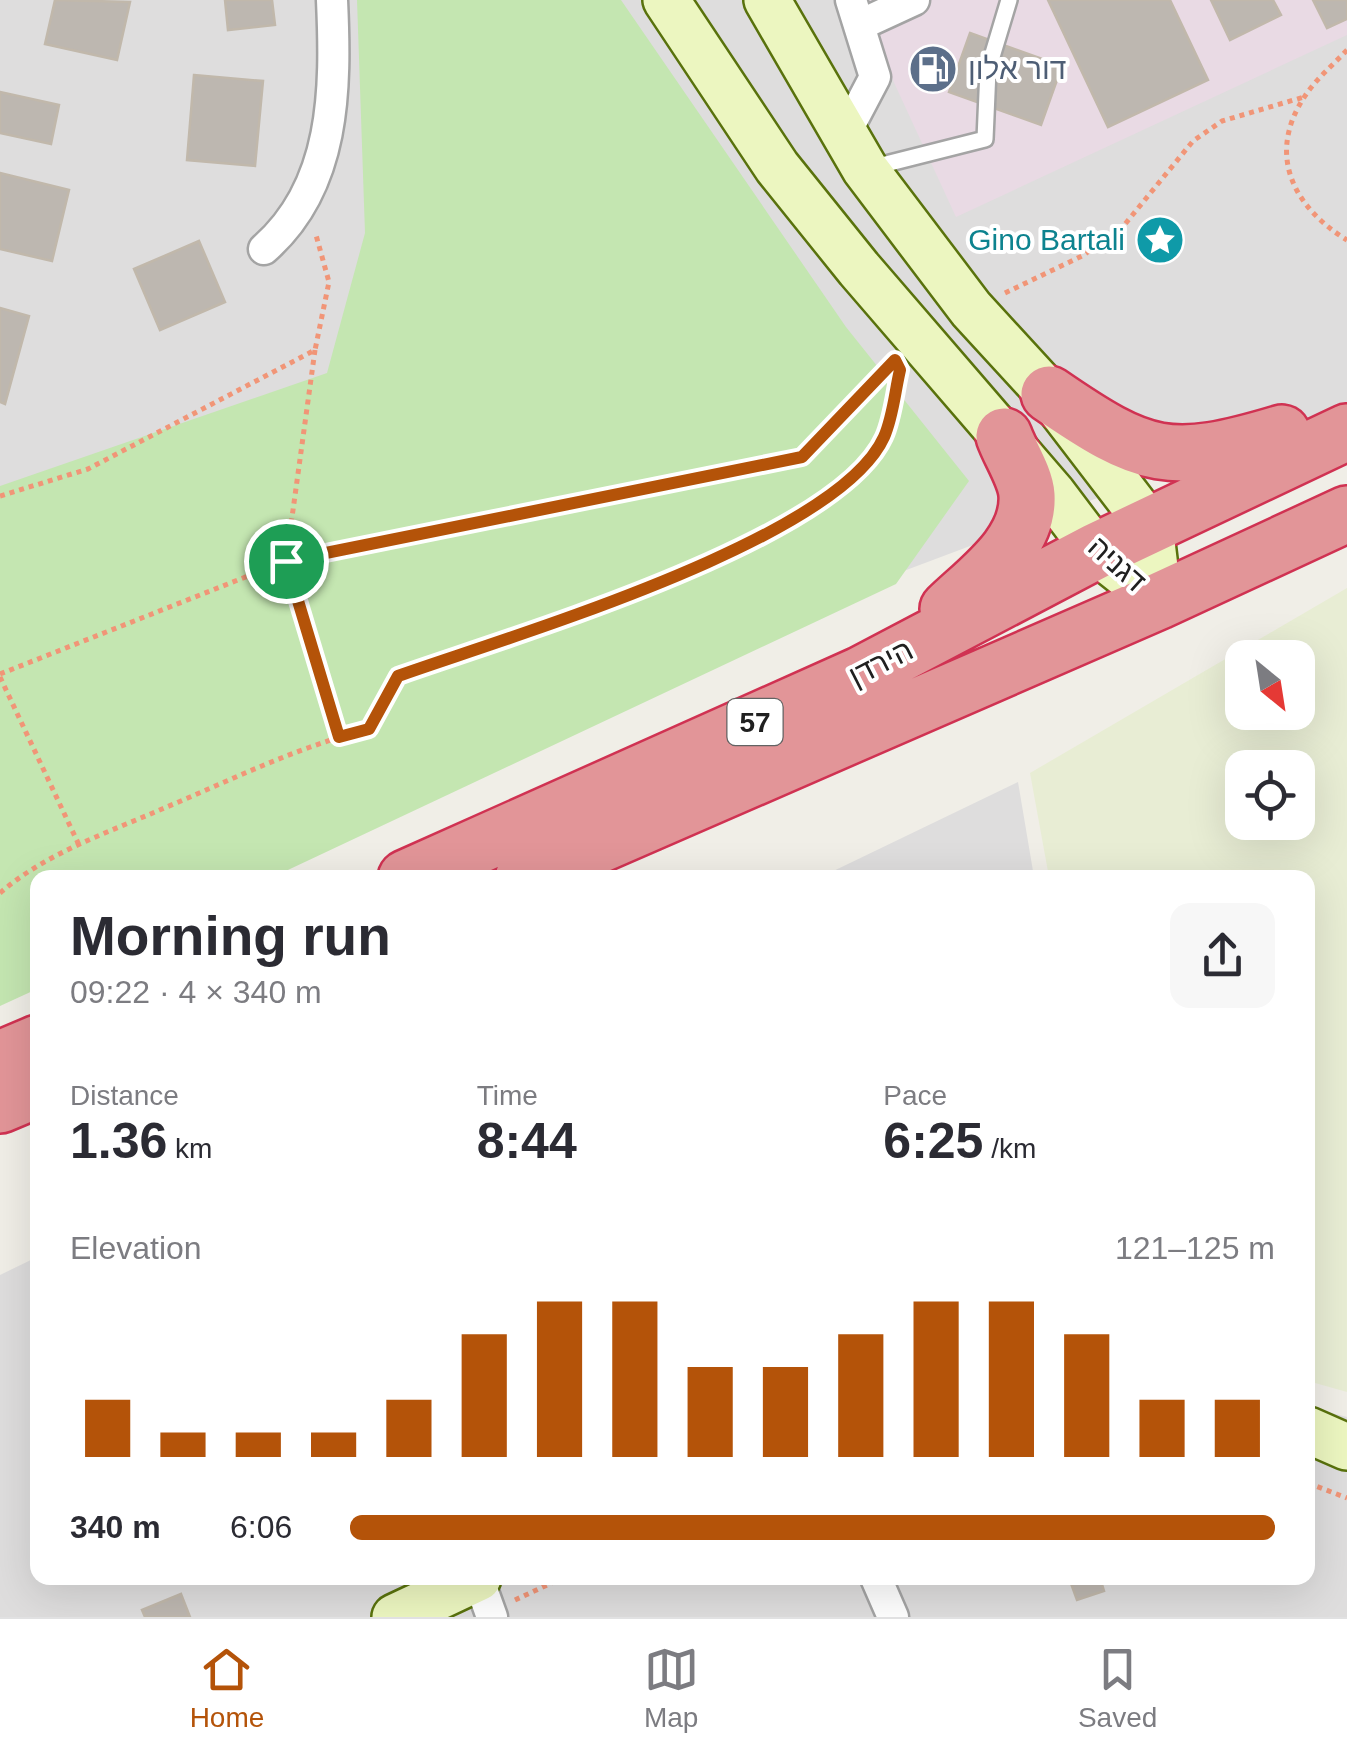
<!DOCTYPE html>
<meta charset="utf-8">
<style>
body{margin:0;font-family:Helvetica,Heebo,sans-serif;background:#f7f7f7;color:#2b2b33;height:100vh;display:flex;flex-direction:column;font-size:38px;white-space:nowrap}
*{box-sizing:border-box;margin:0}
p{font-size:32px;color:#7c7c81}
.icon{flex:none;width:55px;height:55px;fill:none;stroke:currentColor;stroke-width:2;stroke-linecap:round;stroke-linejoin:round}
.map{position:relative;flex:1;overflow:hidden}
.details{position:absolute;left:30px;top:870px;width:1285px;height:715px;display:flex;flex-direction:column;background:#fff;border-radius:20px;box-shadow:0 10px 40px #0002}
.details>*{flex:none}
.needle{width:65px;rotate:150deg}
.buttons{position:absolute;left:1225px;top:640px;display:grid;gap:20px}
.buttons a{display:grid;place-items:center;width:90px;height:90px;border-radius:20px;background:#fff;box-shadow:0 10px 40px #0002;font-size:50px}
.pin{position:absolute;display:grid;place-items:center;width:85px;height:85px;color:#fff;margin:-42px;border:5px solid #fff;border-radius:50%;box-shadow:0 2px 10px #0007}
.round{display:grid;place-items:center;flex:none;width:105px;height:105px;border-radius:20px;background:#f7f7f7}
.overview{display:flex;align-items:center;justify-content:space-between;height:170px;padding:0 40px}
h1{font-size:55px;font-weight:800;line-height:75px}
.metrics{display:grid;grid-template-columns:repeat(3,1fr);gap:15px;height:170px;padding:10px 40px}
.metrics div{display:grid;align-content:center}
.metrics b{font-size:50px;font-weight:800}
.metrics small{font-size:28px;font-weight:400}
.metrics p{font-size:28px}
.chart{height:280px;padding:20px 40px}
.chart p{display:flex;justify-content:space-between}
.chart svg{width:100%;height:180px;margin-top:10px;stroke:#b45309;stroke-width:6}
ul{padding:0 40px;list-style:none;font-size:32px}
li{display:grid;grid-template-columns:160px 120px 1fr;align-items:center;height:75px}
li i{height:25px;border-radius:12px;background:#b45309}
.menu{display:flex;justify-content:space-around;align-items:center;height:140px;border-top:2px solid #e1e1e2;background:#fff;font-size:28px;color:#7c7c81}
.menu a{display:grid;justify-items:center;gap:5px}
.menu .current{color:#b45309}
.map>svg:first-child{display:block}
</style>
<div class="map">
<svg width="1347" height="1617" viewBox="0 0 1347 1617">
<rect width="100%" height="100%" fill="#f0eee7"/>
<path fill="#dedddd" d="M0,0H1347V404L91,877L38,878L0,912Z
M1018,782L1034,877H821Z
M37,1257L38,1578H1308V1407L1347,1417V1617H0V1275Z"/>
<path fill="#e9dae4" d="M856,0H1347V35L956,217Z"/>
<path fill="#e8edd4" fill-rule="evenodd" d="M1347,588V1392L1308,1381V878L1049,877L1030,773ZM1242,658H1298V712H1242ZM1242,768H1298V822H1242Z"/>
<path fill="#c4e6b1" d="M357,0H621L846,327L969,481L896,584L273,877L38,878L37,989L0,1006V486L327,373L365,233Z"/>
<path fill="#bdb7b0" stroke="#c1b8ab" stroke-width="2.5" d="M55,0L130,2L117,60L45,44Z
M225,0H272L275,25L228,30Z
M1048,0H1170L1208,80L1108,127Z
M1211,0H1273L1281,15L1230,40Z
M1313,0H1347V19L1327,28Z
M970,33L1062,66L1041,125L949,92Z
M194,75L263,81L255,166L187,160Z
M0,92L59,105L51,144L0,133Z
M0,173L69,190L52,261L0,249Z
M199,241L225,302L160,330L134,269Z
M0,308L29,316L5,404L0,402Z
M1069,1578H1100L1104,1591L1077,1600Z
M181,1594L190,1617H145L142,1610Z"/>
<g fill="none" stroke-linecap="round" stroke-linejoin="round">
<g stroke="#a4a4a4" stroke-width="20">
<path id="lane" d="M870,168L985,139L988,70L1009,0"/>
</g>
<g stroke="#a4a4a4" stroke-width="35">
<path id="street" d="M862,24L914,0
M844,136L875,77L851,0
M264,249C336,186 336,89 332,0
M478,1578L492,1617
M876,1578L893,1617"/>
</g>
<g stroke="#59720c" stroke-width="50">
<path id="secondary" d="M666,0L777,167L859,269L1053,494L1096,551L1159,601
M767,0L865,169L971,309L1049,394L1150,526L1159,601
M1308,1430L1347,1447
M395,1617L478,1578"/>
</g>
<g stroke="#d03252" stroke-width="60">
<path id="highway" d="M1049,394C1145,460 1169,467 1282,433
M948,609C979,579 1030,544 1027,495C1026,477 1010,453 1004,436
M406,878L860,675L1096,551L1347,432
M523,878L1159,601L1347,514
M0,1059L38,1043
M0,1105L38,1089"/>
</g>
<path stroke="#f19577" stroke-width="5" stroke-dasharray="5 5" stroke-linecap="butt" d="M1347,50C1333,65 1316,79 1305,96C1266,154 1293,207 1347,240
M1005,293L1082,256L1121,229L1193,141L1222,121L1304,97
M315,350L286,561L339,737
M0,496L88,469L315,350L329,282L316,235
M0,674L286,561L803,457L890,364
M0,677L79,845
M0,893C46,853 107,833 162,809C231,780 297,747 369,729L398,677C517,633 822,548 883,439C893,422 894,393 899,373
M1308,1483L1347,1498
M515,1600L562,1578"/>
<use href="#lane" stroke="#fff" stroke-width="15"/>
<use href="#street" stroke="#fff" stroke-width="30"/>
<use href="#secondary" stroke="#ecf6c0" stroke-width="45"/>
<use href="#highway" stroke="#e29598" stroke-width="55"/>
</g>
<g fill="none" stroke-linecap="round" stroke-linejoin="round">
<g stroke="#fff" stroke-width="20">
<path id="route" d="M895,360L900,370C895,391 893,417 884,437C837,541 507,637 398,676L369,729L339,737L286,561L802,457Z"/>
</g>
<use href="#route" stroke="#b45309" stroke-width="12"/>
</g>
<defs>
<g id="fuel-disc" transform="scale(2.5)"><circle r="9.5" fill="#5c6f8a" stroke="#fff"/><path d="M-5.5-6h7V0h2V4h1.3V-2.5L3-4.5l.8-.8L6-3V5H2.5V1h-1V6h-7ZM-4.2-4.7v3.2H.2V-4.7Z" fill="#fff"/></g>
<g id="sight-disc" transform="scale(2.5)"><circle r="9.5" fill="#0f9aa8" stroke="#fff"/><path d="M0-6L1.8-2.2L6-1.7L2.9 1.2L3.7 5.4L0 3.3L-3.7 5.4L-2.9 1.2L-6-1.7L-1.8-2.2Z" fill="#fff"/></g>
</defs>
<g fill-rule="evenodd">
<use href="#fuel-disc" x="933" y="69"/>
<use href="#sight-disc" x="1160" y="240"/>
</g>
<g text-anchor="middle" stroke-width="8" stroke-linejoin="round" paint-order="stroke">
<rect fill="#fff" stroke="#636363" stroke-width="2.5" x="727.5" y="699" width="55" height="46" rx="8"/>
<g font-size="28" font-weight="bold" fill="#202020">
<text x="755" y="732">57</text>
</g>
<g font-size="30" fill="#4e5e75" stroke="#fff" text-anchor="start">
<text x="968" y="79">דור אלון</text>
</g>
<g font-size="30" fill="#0d838f" stroke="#fff" text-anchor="end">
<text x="1125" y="250">Gino Bartali</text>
</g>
<g font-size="30" fill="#202020" stroke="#fff">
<text transform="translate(1117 564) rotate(42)" y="10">דגניה</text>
<text transform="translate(881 663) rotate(-27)" y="10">הירדן</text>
</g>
</g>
</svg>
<div class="buttons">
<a><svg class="needle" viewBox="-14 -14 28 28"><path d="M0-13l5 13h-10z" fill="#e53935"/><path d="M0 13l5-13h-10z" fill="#7c7c81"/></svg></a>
<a><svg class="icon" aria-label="locate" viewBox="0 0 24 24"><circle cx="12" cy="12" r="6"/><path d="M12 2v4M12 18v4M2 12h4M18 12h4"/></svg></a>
</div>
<div class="pin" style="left:286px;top:561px;background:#1e9e55"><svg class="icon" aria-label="arrive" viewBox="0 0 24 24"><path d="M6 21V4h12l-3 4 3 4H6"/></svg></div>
<section class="details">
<div class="overview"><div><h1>Morning run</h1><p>09:22 · 4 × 340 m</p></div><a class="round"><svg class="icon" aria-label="share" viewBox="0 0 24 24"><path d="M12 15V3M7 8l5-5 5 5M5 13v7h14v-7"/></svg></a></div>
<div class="metrics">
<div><p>Distance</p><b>1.36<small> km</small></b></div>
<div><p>Time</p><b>8:44</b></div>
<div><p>Pace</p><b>6:25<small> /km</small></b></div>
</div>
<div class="chart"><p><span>Elevation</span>121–125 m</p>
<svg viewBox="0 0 160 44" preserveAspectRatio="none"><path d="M5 44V30M15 44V38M25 44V38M35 44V38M45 44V30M55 44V14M65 44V6M75 44V6M85 44V22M95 44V22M105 44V14M115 44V6M125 44V6M135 44V14M145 44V30M155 44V30"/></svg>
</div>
<ul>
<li><b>340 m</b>6:06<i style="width:100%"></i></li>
</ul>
</section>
</div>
<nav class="menu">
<a class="current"><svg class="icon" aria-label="home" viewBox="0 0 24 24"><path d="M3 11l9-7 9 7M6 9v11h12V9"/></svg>Home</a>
<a><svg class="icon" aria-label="map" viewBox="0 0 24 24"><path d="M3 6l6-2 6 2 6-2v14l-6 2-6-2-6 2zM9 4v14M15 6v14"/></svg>Map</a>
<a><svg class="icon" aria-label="saved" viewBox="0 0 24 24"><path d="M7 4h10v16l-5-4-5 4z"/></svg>Saved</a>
</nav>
